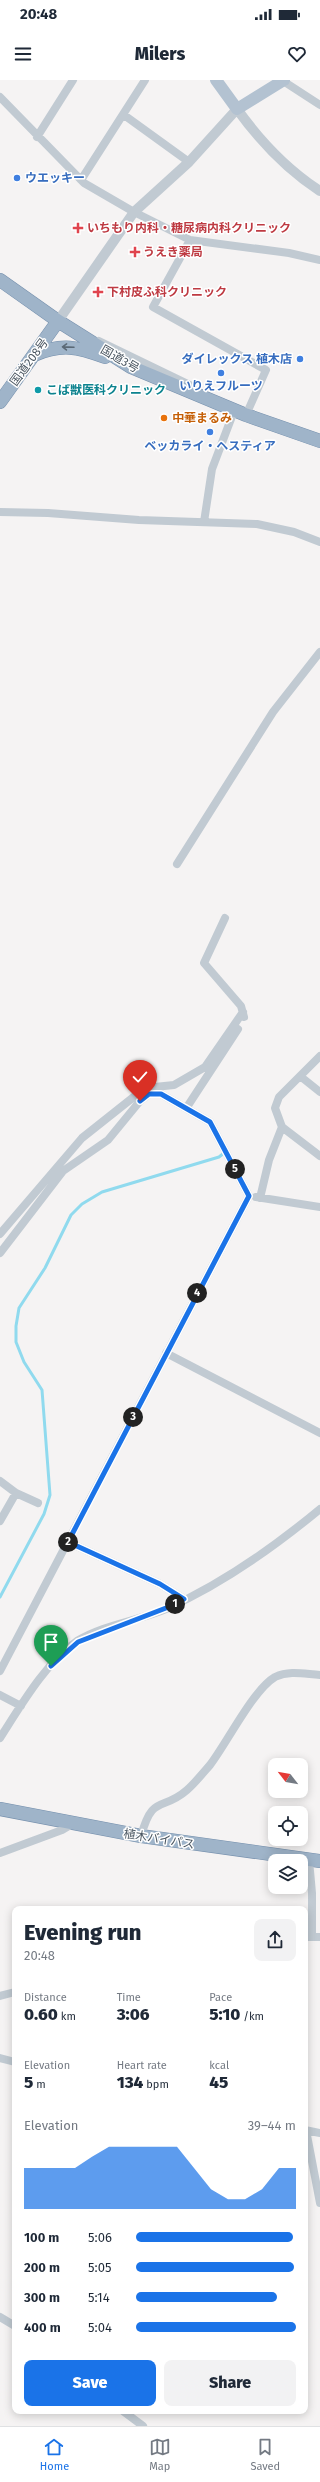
<!DOCTYPE html>
<meta charset="utf-8">
<style>
body{margin:0;font-family:"Fira Sans","Noto Sans JP",sans-serif;background:#f2f2f3;color:#1f2937;height:100vh;display:flex;flex-direction:column;font-size:15px;white-space:nowrap}
*{box-sizing:border-box;margin:0}
p{font-size:13px;color:#747a83}
.icon{flex:none;width:22px;height:22px;fill:none;stroke:currentColor;stroke-width:2;stroke-linecap:round;stroke-linejoin:round}
.map{position:relative;flex:1;overflow:hidden}
.side{position:absolute;left:12px;top:1826px;width:296px;height:508px;display:flex;flex-direction:column;background:#fff;border-radius:8px;box-shadow:0 2px 10px #0003}
.side>*{flex:none}
.needle{width:26px;rotate:301deg}
.controls{position:absolute;left:268px;top:1678px;display:grid;gap:8px}
.controls a{display:grid;place-items:center;width:40px;height:40px;border-radius:8px;background:#fff;box-shadow:0 2px 10px #0003;font-size:20px}
.pin{position:absolute;display:grid;place-items:center;width:34px;height:34px;color:#fff;margin:-41px -17px;border-radius:50% 50% 50% 0;rotate:-45deg;box-shadow:0 0 4px #0007}
.pin .icon{rotate:45deg}
.km{position:absolute;width:20px;height:20px;margin:-10px;border-radius:50%;background:#222;color:#fff;font-size:11px;line-height:20px;text-align:center}
.round{display:grid;place-items:center;flex:none;width:42px;height:42px;border-radius:8px;background:#f2f2f3}
.headline{display:flex;align-items:center;justify-content:space-between;height:68px;padding:0 12px}
h1{font-size:22px;font-weight:800;line-height:30px}
.metrics{display:grid;grid-template-columns:repeat(3,1fr);gap:6px;height:68px;padding:4px 12px}
.metrics div{display:grid;align-content:center}
.metrics b{font-size:17px;font-weight:800}
.metrics small{font-size:11px;font-weight:400}
.metrics p{font-size:11px}
.chart{height:112px;padding:8px 12px}
.chart p{display:flex;justify-content:space-between}
.chart svg{width:100%;height:72px;margin-top:4px;fill:#1a73e8;opacity:.7}
.button{display:flex;gap:8px;margin-top:auto;padding:8px 12px}
.button a{flex:1;height:46px;border-radius:8px;background:#1a73e8;color:#fff;font-size:16px;font-weight:800;line-height:46px;text-align:center}
.button a+a{background:#f2f2f3;color:#1f2937}
ul{padding:0 12px;list-style:none;font-size:13px}
li{display:grid;grid-template-columns:64px 48px 1fr;align-items:center;height:30px}
li i{height:10px;border-radius:5px;background:#1a73e8}
.status{display:flex;justify-content:space-between;align-items:center;height:28px;padding:0 20px;background:#fff;direction:ltr}
.status svg{height:11px;fill:currentColor}
header{display:flex;justify-content:space-between;align-items:center;height:52px;padding:0 12px;background:#fff;font-size:18px;font-weight:800}
.menu{display:flex;justify-content:space-around;align-items:center;height:56px;border-top:1px solid #e0e1e3;background:#fff;font-size:11px;color:#747a83}
.menu a{display:grid;justify-items:center;gap:2px}
.menu .selected{color:#1a73e8}
.map>svg:first-child{display:block}
</style>
<div class="status"><b>20:48</b><svg viewBox="0 0 49 12"><path d="M0 12V9h3v3zM5 12V6h3v6zM10 12V3h3v9zM15 12V0h3v12zM26 1h20v11H26zM47 4h2v5h-2z"/></svg></div>
<header><svg class="icon" aria-label="menu" viewBox="0 0 24 24"><path d="M4 6h16M4 12h16M4 18h16"/></svg>Milers<svg class="icon" aria-label="heart" viewBox="0 0 24 24"><path d="M12 20l-8-8c-3-5 5-10 8-4 3-6 11-1 8 4z"/></svg></header>
<div class="map">
<svg width="320" height="2346" viewBox="0 0 320 2346">
<rect width="100%" height="100%" fill="#f5f3f3"/>
<g fill="none" stroke-linecap="round" stroke-linejoin="round">
<path stroke="#90daee" stroke-width="3" d="M0,1517L44,1434L50,1415L42,1310L24,1282L16,1262V1246L19,1228L45,1188L71,1135L82,1124L102,1112L219,1077L224,1073"/>
<g stroke="#7690ad" stroke-width="14">
<path id="trunk" d="M0,200L58,241L131,287L246,335L320,361
M34,275C62,263 78,267 105,277
M0,322L58,241
M0,1729L141,1756L320,1781"/>
</g>
<path stroke="#c1cad2" stroke-width="8" d="M283,1L320,25
M0,17L84,103L134,132L190,160L289,173L320,180
M124,35L189,82
M37,57L73,0
M81,100L145,0
M190,160L153,227L266,290L246,335
M99,261L190,305
M0,432L48,433L139,440L257,444L294,452L320,462
M204,442L212,389L234,331
M177,784L273,632L320,572
M225,838L204,883L241,926L244,937
M300,996L320,1012
M187,1027L238,949
M282,1047L320,1076
M256,1117L320,1127
M260,1118L269,1080L282,1047L275,1028L279,1017L320,976
M0,1154L82,1058L145,1008L174,1005L205,987L243,932
M0,1173L63,1091L108,1060L140,1021L149,1014H161L210,1042L249,1116
M166,1273L320,1353
M0,1401L16,1413L0,1441
M16,1413L38,1423
M68,1462L160,1504L184,1519
M0,1591L249,1116
M0,1615L21,1626
M0,1658C20,1627 46,1582 77,1561C103,1545 137,1541 166,1529C222,1504 273,1468 320,1429
M141,1756C153,1713 162,1732 187,1710C195,1703 203,1693 210,1685C227,1663 253,1610 275,1597C290,1590 304,1594 320,1595
M0,1773L62,1750L72,1744
M309,1780L312,1813V1857
M305,1857H320
M0,1916L15,1912
M0,1978L15,1982
M305,2050L320,2053
M306,2050L320,2123
M0,2237L15,2246
M123,2331L143,2346"/>
<path stroke="#c1cad2" stroke-width="10" d="M58,241L134,132L189,82L237,29C260,61 286,89 320,111"/>
<path stroke="#b3c2d1" stroke-width="12" d="M216,0L237,29L284,0"/>
<use href="#trunk" stroke="#9fb4c9" stroke-width="13"/>
</g>
<defs><path id="oneway-shaft" d="M-6 0H5M1.5-3L5.5 0L1.5 3" fill="none" stroke-width="1.6" stroke-linecap="round" stroke-linejoin="round"/></defs>
<use stroke="#5b6976" href="#oneway-shaft" transform="translate(68 267) rotate(-178)"/>
<g fill="none" stroke-linecap="round" stroke-linejoin="round">
<g stroke="#fff" stroke-width="8">
<path id="route" d="M51,1586L78,1562L166,1528L184,1519L160,1504L68,1462L249,1116L210,1042L161,1014H149L140,1021"/>
</g>
<use href="#route" stroke="#1a73e8" stroke-width="5"/>
</g>
<g fill="#3f7fe0" stroke="#fff" stroke-width="1.5">
<circle cx="17" cy="98" r="4"/>
<circle cx="300" cy="279" r="4"/>
<circle cx="221" cy="293" r="4"/>
<circle cx="210" cy="352" r="4"/>
</g>
<g fill="#e0444e" stroke="#fff" stroke-width="1.5">
<path d="M76 142h4v4h4v4h-4v4h-4v-4h-4v-4h4z"/>
<path d="M133 166h4v4h4v4h-4v4h-4v-4h-4v-4h4z"/>
<path d="M96 206h4v4h4v4h-4v4h-4v-4h-4v-4h4z"/>
</g>
<circle fill="#0f9aa8" stroke="#fff" stroke-width="1.5" cx="38" cy="310" r="4"/>
<circle fill="#e8710a" stroke="#fff" stroke-width="1.5" cx="164" cy="338" r="4"/>
<g text-anchor="middle" stroke-width="3" stroke-linejoin="round" paint-order="stroke">
<g font-size="12" font-weight="bold" fill="#366cbe" stroke="#fff">
<text x="25" y="102" text-anchor="start">ウエッキー</text>
<text x="292" y="283" text-anchor="end">ダイレックス 植木店</text>
<text x="221" y="310">いりえフルーツ</text>
<text x="210" y="370">ベッカライ・ヘスティア</text>
</g>
<g font-size="12" font-weight="bold" fill="#be3a42" stroke="#fff" text-anchor="start">
<text x="87" y="152">いちもり内科・糖尿病内科クリニック</text>
<text x="143" y="176">うえき薬局</text>
<text x="107" y="216">下村皮ふ科クリニック</text>
</g>
<g font-size="12" fill="#4a5661" stroke="#fff">
<text transform="translate(120 279) rotate(30)" y="4">国道3号</text>
<text transform="translate(29 282) rotate(-54)" y="4">国道208号</text>
<text transform="translate(159 1759) rotate(9)" y="4">植木バイパス</text>
</g>
<g font-size="12" font-weight="bold" fill="#0d838f" stroke="#fff" text-anchor="start">
<text x="46" y="314">こば獣医科クリニック</text>
</g>
<g font-size="12" font-weight="bold" fill="#c56008" stroke="#fff" text-anchor="start">
<text x="172" y="342">中華まるみ</text>
</g>
</g>
</svg>
<div class="controls">
<a><svg class="needle" viewBox="-14 -14 28 28"><path d="M0-13l5 13h-10z" fill="#e53935"/><path d="M0 13l5-13h-10z" fill="#747a83"/></svg></a>
<a><svg class="icon" aria-label="locate" viewBox="0 0 24 24"><circle cx="12" cy="12" r="6"/><path d="M12 2v4M12 18v4M2 12h4M18 12h4"/></svg></a>
<a><svg class="icon" aria-label="layers" viewBox="0 0 24 24"><path d="M12 4l9 5-9 5-9-5zM3 14l9 5 9-5"/></svg></a>
</div>
<div class="pin" style="left:51px;top:1586px;background:#1e9e55"><svg class="icon" aria-label="arrive" viewBox="0 0 24 24"><path d="M6 21V4h12l-3 4 3 4H6"/></svg></div>
<div class="pin" style="left:140px;top:1021px;background:#d93025"><svg class="icon" aria-label="check" viewBox="0 0 24 24"><path d="M5 12l5 5 9-10"/></svg></div>
<b class="km" style="left:175px;top:1524px">1</b>
<b class="km" style="left:68px;top:1462px">2</b>
<b class="km" style="left:133px;top:1337px">3</b>
<b class="km" style="left:197px;top:1213px">4</b>
<b class="km" style="left:235px;top:1089px">5</b>
<section class="side">
<div class="headline"><div><h1>Evening run</h1><p>20:48</p></div><a class="round"><svg class="icon" aria-label="share" viewBox="0 0 24 24"><path d="M12 15V3M7 8l5-5 5 5M5 13v7h14v-7"/></svg></a></div>
<div class="metrics">
<div><p>Distance</p><b>0.60<small> km</small></b></div>
<div><p>Time</p><b>3:06</b></div>
<div><p>Pace</p><b>5:10<small> /km</small></b></div>
</div>
<div class="metrics">
<div><p>Elevation</p><b>5<small> m</small></b></div>
<div><p>Heart rate</p><b>134<small> bpm</small></b></div>
<div><p>kcal</p><b>45</b></div>
</div>
<div class="chart"><p><span>Elevation</span>39–44 m</p>
<svg viewBox="0 0 160 44" preserveAspectRatio="none"><path d="M0 44V19L10 19L20 19L30 19L40 12L50 6L60 6L70 6L80 6L90 6L100 19L110 32L120 38L130 38L140 32L150 19L160 19V44z"/></svg>
</div>
<ul>
<li><b>100 m</b>5:06<i style="width:98%"></i></li>
<li><b>200 m</b>5:05<i style="width:99%"></i></li>
<li><b>300 m</b>5:14<i style="width:88%"></i></li>
<li><b>400 m</b>5:04<i style="width:100%"></i></li>
</ul>
<div class="button"><a>Save</a><a>Share</a></div>
</section>
</div>
<nav class="menu">
<a class="selected"><svg class="icon" aria-label="home" viewBox="0 0 24 24"><path d="M3 11l9-7 9 7M6 9v11h12V9"/></svg>Home</a>
<a><svg class="icon" aria-label="map" viewBox="0 0 24 24"><path d="M3 6l6-2 6 2 6-2v14l-6 2-6-2-6 2zM9 4v14M15 6v14"/></svg>Map</a>
<a><svg class="icon" aria-label="saved" viewBox="0 0 24 24"><path d="M7 4h10v16l-5-4-5 4z"/></svg>Saved</a>
</nav>
